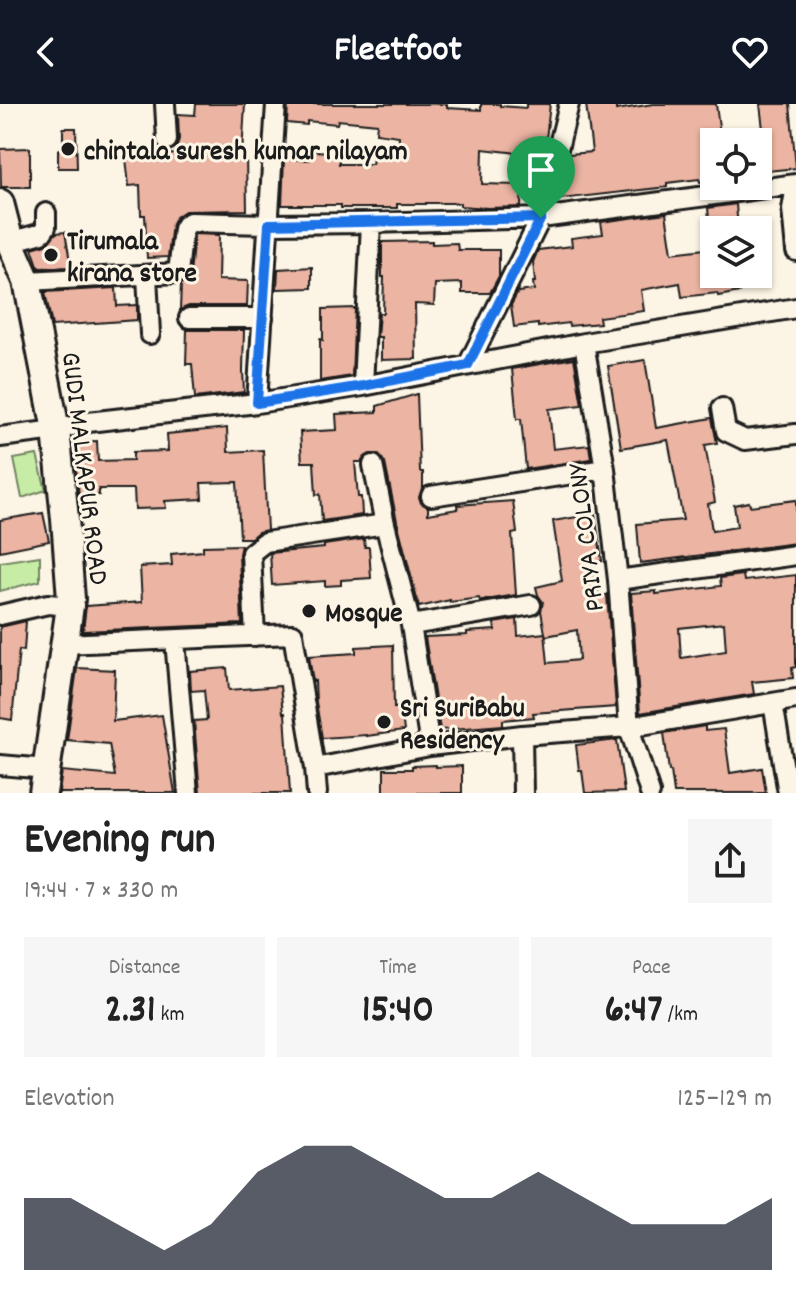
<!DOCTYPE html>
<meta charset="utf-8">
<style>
body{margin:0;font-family:Dekko,sans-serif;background:#f6f6f6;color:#222;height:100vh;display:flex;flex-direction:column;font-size:30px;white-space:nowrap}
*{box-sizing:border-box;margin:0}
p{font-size:26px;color:#767676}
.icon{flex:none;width:44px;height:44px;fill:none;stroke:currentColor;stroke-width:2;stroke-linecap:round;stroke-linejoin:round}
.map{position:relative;height:689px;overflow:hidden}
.details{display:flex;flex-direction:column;background:#fff;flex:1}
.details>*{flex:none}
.controls{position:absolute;left:700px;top:24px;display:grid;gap:16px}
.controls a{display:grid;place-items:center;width:72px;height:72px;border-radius:0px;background:#fff;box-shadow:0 2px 6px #0004;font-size:40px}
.pin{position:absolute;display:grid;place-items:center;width:68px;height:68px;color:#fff;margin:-82px -34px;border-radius:50% 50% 50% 0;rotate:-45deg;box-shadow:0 0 8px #0007}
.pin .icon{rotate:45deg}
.round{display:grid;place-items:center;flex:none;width:84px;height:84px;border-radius:0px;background:#f6f6f6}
.overview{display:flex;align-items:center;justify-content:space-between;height:136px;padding:0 24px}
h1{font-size:44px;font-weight:700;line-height:60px}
.figures{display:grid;grid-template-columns:repeat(3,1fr);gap:12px;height:136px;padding:8px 24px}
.figures div{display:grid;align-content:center;border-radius:0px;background:#f6f6f6;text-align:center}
.figures b{font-size:40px;font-weight:700}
.figures small{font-size:22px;font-weight:400}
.figures p{font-size:22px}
.chart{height:224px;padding:16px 24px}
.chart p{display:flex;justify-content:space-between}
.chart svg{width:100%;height:144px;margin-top:8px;fill:#111827;opacity:.7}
header{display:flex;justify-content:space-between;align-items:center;height:104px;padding:0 24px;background:#111827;color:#fff;font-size:36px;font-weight:700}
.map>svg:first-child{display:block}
</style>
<header><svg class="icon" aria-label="back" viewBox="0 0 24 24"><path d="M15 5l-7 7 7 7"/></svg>Fleetfoot<svg class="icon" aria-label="heart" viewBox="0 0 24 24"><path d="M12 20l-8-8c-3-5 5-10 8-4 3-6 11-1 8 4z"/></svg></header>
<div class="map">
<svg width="796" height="689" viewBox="0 0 796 689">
<rect width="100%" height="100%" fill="#fcf5e5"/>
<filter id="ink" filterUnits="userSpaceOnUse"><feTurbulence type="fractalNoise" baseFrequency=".0125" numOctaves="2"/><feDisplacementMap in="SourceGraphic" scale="16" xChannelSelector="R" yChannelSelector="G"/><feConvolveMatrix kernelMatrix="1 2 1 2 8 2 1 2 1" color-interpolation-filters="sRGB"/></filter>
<g filter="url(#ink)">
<path fill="#c6eca6" stroke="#718461" stroke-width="2" d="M37,351L46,386L22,394L14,355Z
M40,452V477L0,487V458Z"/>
<path fill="#ecb4a3" stroke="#1c1c1c" stroke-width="2" fill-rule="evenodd" d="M196,0H245L242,51H246L247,106L185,107L176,113L172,119L168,153L147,154L145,111H141L140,81L129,82L126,54L175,50L179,35L178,10L195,11Z
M288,0H447V4L481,6V0H500V2L526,4V0H550L544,52L483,45L482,80L522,81L521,103L488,104L460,102V99H426V100H397V104H341V101H282L284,55L309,56V47L339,48V60H372L374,49H398L399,32L376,29L377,20L338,16L337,20L307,17V21L287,19Z
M586,0H616V6L653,0H716L721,38H714V76L700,78L699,75L667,79V83L561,95L560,88L569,50L592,48Z
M760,0H790L796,64L758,68V38H729V29L763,25Z
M63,24H76L77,64H58V46L63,44Z
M30,44V83H1L0,45Z
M736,100L738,126H710L708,104Z
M666,109L672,149L714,144V170H737L740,188L718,192L717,189L682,193L680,179L641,186L644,207L599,213L600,219L569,222L568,219L538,223V220L514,223L511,201L518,188L534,186L533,178H535L533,158L538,146L572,142L571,134L603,130L601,118Z
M65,128L71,163L39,164L32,144L46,140L56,129Z
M194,130L219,131L218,176L248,177L247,202H189L180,206L181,180L188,176L190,171Z
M432,137V140L457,139L458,146H499V172L490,189H462V179L435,180L434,201L415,200L416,255L381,256V233H377L379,209H383L384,173H382V138Z
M312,163V184L277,185L278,165Z
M116,184L117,202L137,201V216L52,222L45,188Z
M355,204L352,272L320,277V235L323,236V205Z
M187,226H244L243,267L244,288L195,294L192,260H186Z
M574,254L582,301L549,305L553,345L589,341L591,355L526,365L521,315H517L512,265Z
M645,256L656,324L712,314L717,339L705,341L715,398L708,400L712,427L737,423L734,401L749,398L750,402L796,396V439L640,459L637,420L683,416L668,336L621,344L608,262Z
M417,290L420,368H423V383L419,393L421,399L428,403V410L458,405L457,401L513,397L517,429L512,430L516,491L480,497L479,494L450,498V496L419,503L397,417L385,359L378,350H370L365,353L361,358H355L358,393H361L362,411L322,417L320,390L316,391L314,358H302L300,328L337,326L336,310L377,308V302Z
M227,324L228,348L263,346L267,426L258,428L251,434H240L237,378L201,379L202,395L165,397L166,404L135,405L134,385H99V391L79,392L73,338L97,337L98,357L133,356V348L168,347L167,330Z
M43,409L49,437L0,447V416Z
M595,410L602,457L593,458L600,491H607L616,603L533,609L534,613L503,616V621L440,626L425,533L467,531V528L495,526L494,519L517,515L518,532L545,529L541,507L543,498L538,491L536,483L562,477L553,417ZM577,526L579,556L548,559L545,529L546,532Z
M364,435L365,443H369L371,474L341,476V481L325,482V477L272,481L270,449L324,444V441Z
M241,441L239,450L242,520L83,527L86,502L142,498L140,463L172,461L171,450L203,447V442Z
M743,471L744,477L796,471V563L792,564L793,574L752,578L754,590L640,609L631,489L656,487V490L721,482L720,474ZM724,519L726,547L681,554L679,524Z
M26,517L24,547L19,546L12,616L0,614V523Z
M393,541L394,604L401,603L404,627L366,632V631L322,634L316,598L315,577L313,578L309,552L356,549V543Z
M77,564L115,566L113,617L162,611L175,689H59L62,667L115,672L109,640L67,636Z
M227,564L229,586L280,582L283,609H285L290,689H200L194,617L207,616L204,586L191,587L190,567Z
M705,622V627L724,625L730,669L762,664L766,689H674L671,667H669L664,629Z
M617,636L624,688L585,689L582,666H579L576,641Z
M436,661V663L462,662V689H384V665H412V662Z"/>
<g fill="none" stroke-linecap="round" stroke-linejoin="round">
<g stroke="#1c1c1c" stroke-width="24">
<path id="street" d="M165,0L167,36
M796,82L792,105L796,147
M10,138L42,129L46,123V109
M147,171L150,230
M27,177L178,169L183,125L186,120L190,118L269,120L371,119L541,114L796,80
M189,214H263
M584,239L605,365L618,476L629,623L650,689
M468,261L541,114L569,0
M363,282L371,119
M257,299L276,0
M722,304L726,327L745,336L796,330
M0,333L56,326L88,318L257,299L363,282L584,239L796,204
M373,361L385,420L411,521L430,642
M431,392L605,365
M618,476L796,451
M0,511L48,500L70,502
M411,521L531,501
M255,532L251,449L265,438L385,420
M175,536L188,689
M64,540L293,530L315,664L317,689
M773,599L788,689
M522,631L523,689
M0,661L47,665
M315,664L430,642L522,631L629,623L796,595"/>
</g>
<g stroke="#1c1c1c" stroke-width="32">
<path id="secondary" d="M0,99L10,138L27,177L56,326L65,415L71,495L43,689"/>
</g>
<use href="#street" stroke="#fcf5e5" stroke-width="18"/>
<use href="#secondary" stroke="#fcf5e5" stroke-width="26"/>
</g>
</g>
<g fill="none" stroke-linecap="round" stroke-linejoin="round" filter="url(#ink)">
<g stroke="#fff" stroke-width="16">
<path id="route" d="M541,114L468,261L363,282L257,299L269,120Z"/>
</g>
<use href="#route" stroke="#1a73e8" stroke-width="10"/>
</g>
<g fill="#1c1c1c" stroke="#fcf5e5" stroke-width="3">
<circle cx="68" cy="45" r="8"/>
<circle cx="51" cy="151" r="8"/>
<circle cx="309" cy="507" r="8"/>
<circle cx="384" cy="618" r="8"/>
</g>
<g text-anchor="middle" stroke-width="6" stroke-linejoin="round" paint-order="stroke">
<g font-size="28" font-weight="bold" fill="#1c1c1c" stroke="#fcf5e5" text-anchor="start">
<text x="84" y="55">chintala suresh kumar nilayam</text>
<text x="67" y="145">Tirumala<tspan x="67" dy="32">kirana store</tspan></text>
<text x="325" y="517">Mosque</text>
<text x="400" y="612">Sri SuriBabu<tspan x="400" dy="32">Residency</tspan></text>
</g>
<g font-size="28" fill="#1c1c1c" stroke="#fcf5e5">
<text transform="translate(87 364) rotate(83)" y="10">GUDI MALKAPUR ROAD</text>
<text transform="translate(584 434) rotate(-97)" y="10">PRIYA COLONY</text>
</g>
</g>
</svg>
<div class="controls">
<a><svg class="icon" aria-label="locate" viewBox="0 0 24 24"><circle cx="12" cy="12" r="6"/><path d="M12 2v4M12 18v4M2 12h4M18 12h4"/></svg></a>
<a><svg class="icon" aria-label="layers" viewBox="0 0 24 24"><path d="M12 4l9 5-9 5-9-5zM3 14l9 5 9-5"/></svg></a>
</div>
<div class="pin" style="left:541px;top:114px;background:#1e9e55"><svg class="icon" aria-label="arrive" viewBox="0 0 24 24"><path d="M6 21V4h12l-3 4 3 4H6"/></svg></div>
</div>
<section class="details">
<div class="overview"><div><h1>Evening run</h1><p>19:44 · 7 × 330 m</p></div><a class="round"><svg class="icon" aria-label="share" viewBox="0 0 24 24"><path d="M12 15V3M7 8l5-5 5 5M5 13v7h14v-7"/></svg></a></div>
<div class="figures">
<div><p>Distance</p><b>2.31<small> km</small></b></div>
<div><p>Time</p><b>15:40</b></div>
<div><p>Pace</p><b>6:47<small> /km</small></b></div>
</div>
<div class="chart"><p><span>Elevation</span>125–129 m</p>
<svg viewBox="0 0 160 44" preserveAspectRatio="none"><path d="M0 44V22L10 22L20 30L30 38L40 30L50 14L60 6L70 6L80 14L90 22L100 22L110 14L120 22L130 30L140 30L150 30L160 22V44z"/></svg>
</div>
</section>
